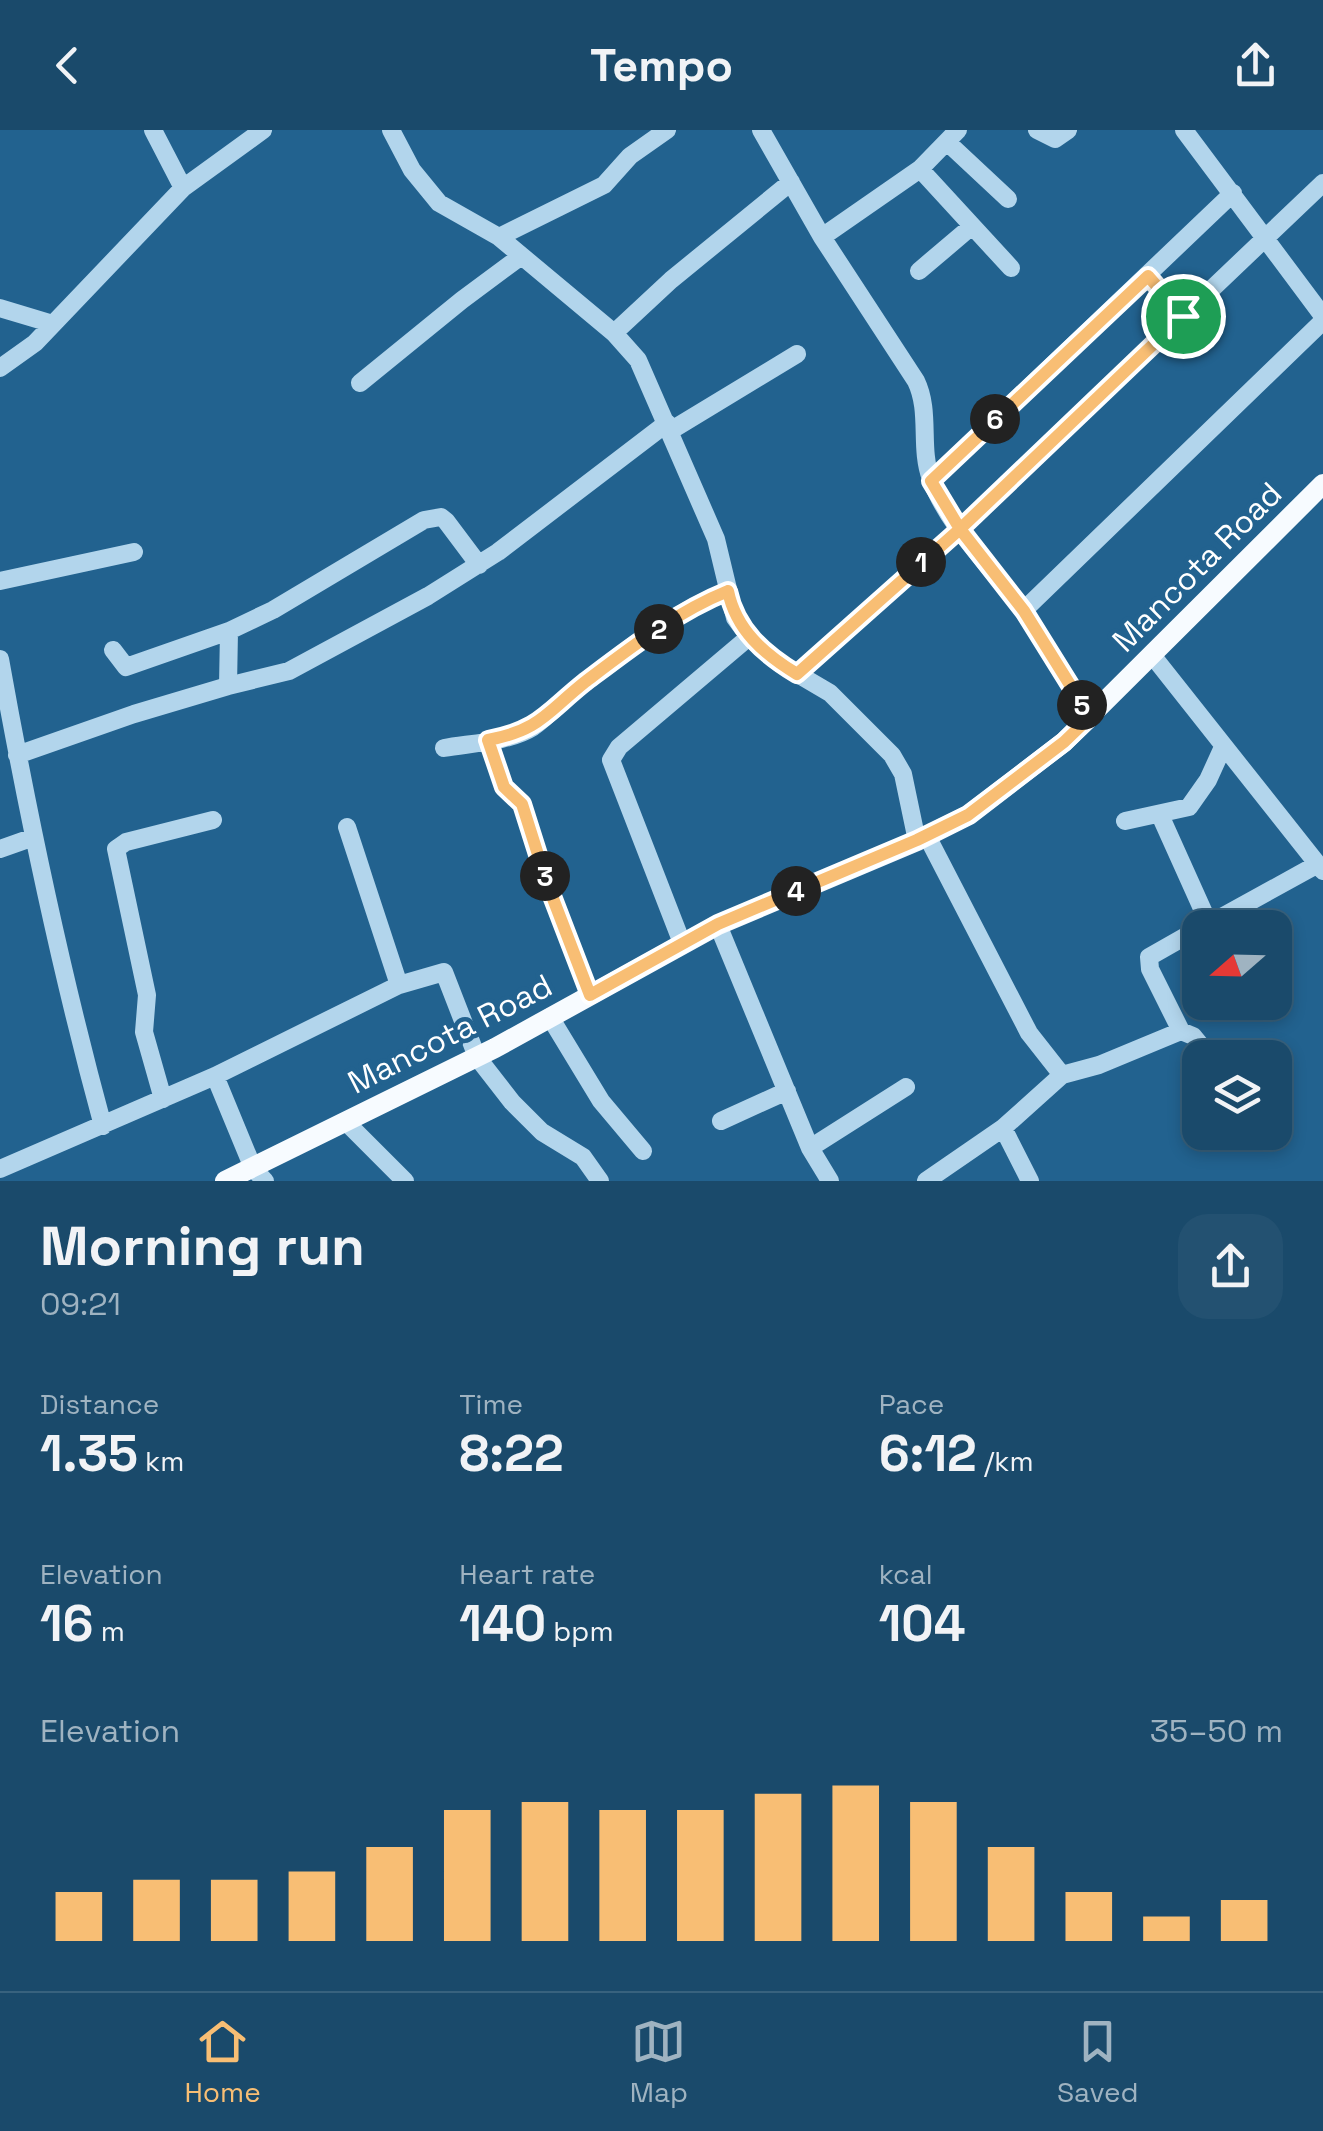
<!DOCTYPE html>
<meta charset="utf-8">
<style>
body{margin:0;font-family:"Space Grotesk",sans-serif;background:#235171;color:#f1f3f6;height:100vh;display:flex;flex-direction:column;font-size:38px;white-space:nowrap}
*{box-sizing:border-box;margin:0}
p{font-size:32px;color:#9fb3c1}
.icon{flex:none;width:55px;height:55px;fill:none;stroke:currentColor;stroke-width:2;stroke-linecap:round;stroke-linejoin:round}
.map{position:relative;height:1051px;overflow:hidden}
.side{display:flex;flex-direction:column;background:#1a4a6b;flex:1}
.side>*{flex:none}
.needle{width:65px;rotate:250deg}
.fabs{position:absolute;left:1182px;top:780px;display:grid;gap:20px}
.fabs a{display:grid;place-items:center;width:110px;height:110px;border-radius:20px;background:#1a4a6b;box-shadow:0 5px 15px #0003,0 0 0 2px #38627e;font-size:50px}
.pin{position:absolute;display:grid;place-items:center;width:85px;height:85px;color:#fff;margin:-42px;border:5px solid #fff;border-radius:50%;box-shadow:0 2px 10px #0007}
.km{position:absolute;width:50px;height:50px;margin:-25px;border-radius:50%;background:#222;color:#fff;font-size:28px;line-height:50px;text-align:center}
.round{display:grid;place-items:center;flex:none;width:105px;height:105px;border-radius:30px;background:#235171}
.summary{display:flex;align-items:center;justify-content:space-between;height:170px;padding:0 40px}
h1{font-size:55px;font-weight:600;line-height:75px}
.metrics{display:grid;grid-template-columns:repeat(3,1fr);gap:15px;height:170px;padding:10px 40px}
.metrics div{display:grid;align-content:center}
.metrics b{font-size:50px;font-weight:600}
.metrics small{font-size:28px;font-weight:400}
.metrics p{font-size:28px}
.chart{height:280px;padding:20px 40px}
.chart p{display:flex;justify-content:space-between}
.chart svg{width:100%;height:180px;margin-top:10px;stroke:#f8be74;stroke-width:6}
header{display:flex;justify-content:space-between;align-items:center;height:130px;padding:0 40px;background:#1a4a6b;font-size:45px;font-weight:600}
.tab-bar{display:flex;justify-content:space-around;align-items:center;height:140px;border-top:2px solid #38627e;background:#1a4a6b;font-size:28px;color:#9fb3c1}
.tab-bar a{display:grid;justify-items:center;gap:5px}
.tab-bar .on{color:#f8be74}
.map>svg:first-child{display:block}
</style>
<header><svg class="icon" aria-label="back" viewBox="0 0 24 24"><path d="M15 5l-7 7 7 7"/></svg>Tempo<svg class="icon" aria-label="share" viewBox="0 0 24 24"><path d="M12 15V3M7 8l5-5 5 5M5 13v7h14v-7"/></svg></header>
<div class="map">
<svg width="1323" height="1051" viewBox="0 0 1323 1051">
<rect width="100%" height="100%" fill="#22628f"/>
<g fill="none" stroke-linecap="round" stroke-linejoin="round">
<path stroke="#b2d5ec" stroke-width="18" d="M153,0L183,58
M391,0L412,40L439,73L499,107L614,203L638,230L716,409L735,488L749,507L779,533L830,563L892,625L903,644L917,711
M761,0L822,107L916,251C931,282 919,317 931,349C949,399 994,438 1024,482C1047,516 1068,552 1089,587
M1037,0L1055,9L1068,0
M1184,0L1323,186
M947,12L1008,69
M920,39L1011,138
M499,107L604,55L630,26L667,0
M822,107L920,39L958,0
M919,141L972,96
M1148,146L1183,186
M0,178L53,194
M614,203L671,150L791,52
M0,238L35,213L183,58L263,0
M360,253L462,170L520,127
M670,301L797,224
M931,351L1233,63
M0,451L134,422
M1023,481L1323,191
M113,520L126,537L229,501
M1152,525L1323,741
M0,529C28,686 61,842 103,996
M797,544L960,399L1323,53
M228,556L289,541L428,466L498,422L667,293
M488,610L504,657L522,674L547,753L590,865
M444,618C472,613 509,612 533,597C548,587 560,572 574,561C621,524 672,483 728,461
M17,625L134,584L228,556L229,501L273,480L424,390L441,387L446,391L479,435
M1160,685L1209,794
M1125,691L1189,677L1208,650L1223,617
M347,697L399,855
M927,706L1029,903L1062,945L1099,935L1181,901L1193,906L1211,928
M0,719L34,707
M718,795L810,1018L830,1051
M1202,798L1318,734
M682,813L611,630L619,617L749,507
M550,887L601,971L643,1021
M1181,901L1150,839L1149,827L1200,798
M215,946L253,1038L265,1051
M163,969L144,902L147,865L116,719L126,712L213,690
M721,991L787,961
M346,992L405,1051
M1003,998L1030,1051
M810,1018L906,957
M0,1039L215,946L399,855L444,842L477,927L512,972L542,1002L583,1027L600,1051
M926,1051L1003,998L1062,945"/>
<path stroke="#f7fbff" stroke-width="20" d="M225,1051L495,918L718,795L917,711L969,685L1064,612L1323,354"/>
</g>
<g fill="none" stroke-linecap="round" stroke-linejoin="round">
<g stroke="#fff" stroke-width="20">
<path id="route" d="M1183,186L960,399L797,544C764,524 736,500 728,461C676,482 630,518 585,552C546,583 540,600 488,610L504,657L522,674L547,753L590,865L718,794L917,710L968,685L1064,612L1090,587L1024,481L960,399L931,351L1148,146L1183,186"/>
</g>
<use href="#route" stroke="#f8be74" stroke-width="12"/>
</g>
<g text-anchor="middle" stroke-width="9" stroke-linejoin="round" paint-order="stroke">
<g font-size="32" fill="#fff" stroke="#22628f">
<text transform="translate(1197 437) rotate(-45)" y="11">Mancota Road</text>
<text transform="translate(450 904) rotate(-27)" y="11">Mancota Road</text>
</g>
</g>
</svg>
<div class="fabs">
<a><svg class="needle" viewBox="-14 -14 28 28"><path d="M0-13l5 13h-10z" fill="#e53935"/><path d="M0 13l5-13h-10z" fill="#9fb3c1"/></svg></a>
<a><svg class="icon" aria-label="layers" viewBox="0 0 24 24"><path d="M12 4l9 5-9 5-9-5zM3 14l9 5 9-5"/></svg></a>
</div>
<div class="pin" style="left:1183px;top:186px;background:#1e9e55"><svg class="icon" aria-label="arrive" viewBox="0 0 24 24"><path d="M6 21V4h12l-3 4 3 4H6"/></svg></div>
<b class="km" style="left:921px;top:432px">1</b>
<b class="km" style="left:659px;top:499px">2</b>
<b class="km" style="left:545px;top:746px">3</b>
<b class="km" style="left:796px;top:761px">4</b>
<b class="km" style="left:1082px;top:575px">5</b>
<b class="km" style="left:995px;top:289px">6</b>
</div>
<section class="side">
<div class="summary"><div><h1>Morning run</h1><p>09:21</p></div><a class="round"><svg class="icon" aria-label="share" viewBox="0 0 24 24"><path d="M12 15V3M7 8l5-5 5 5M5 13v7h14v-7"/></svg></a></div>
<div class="metrics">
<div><p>Distance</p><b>1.35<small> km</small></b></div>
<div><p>Time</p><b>8:22</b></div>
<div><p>Pace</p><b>6:12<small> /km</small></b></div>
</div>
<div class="metrics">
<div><p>Elevation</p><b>16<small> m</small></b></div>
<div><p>Heart rate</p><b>140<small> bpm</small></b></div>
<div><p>kcal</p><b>104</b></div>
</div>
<div class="chart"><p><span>Elevation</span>35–50 m</p>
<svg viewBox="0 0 160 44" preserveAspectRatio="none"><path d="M5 44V32M15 44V29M25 44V29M35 44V27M45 44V21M55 44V12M65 44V10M75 44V12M85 44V12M95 44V8M105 44V6M115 44V10M125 44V21M135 44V32M145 44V38M155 44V34"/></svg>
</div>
</section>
<nav class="tab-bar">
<a class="on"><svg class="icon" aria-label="home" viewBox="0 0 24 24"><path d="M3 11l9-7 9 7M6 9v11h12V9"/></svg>Home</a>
<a><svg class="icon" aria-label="map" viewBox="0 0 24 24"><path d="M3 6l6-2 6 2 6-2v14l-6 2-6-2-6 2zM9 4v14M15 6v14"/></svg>Map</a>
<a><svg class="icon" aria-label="saved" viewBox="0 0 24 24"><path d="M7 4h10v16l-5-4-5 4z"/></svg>Saved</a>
</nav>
